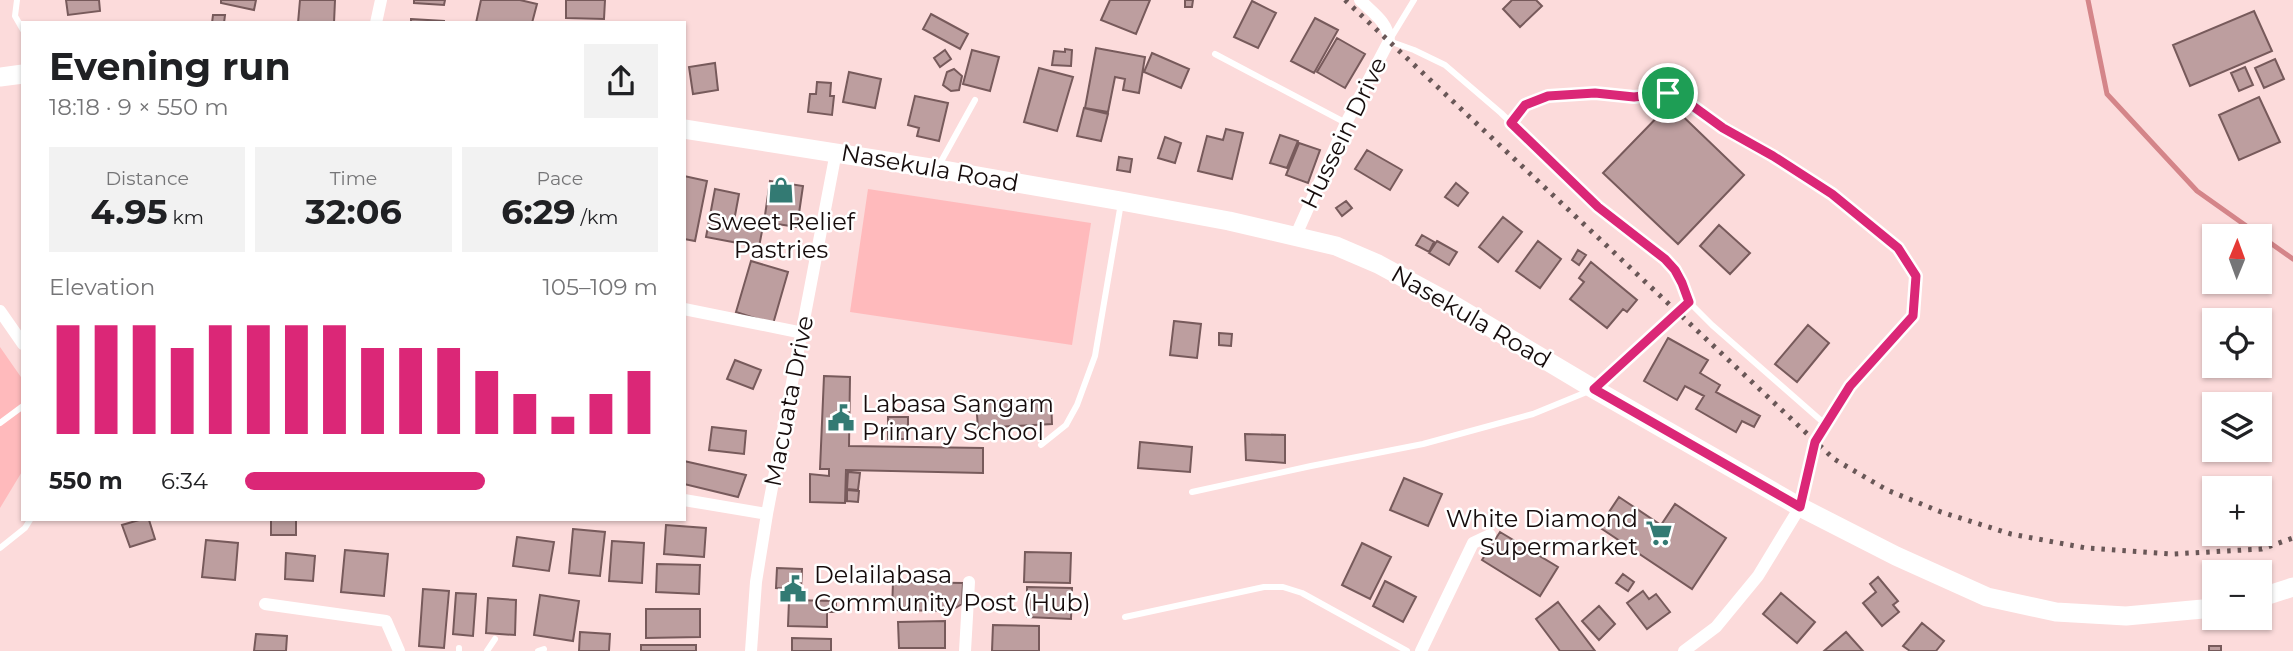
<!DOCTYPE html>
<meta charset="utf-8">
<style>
body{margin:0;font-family:Montserrat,sans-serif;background:#f2f2f2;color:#202124;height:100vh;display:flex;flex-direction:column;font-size:26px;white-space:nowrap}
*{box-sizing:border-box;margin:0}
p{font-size:23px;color:#757577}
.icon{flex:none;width:38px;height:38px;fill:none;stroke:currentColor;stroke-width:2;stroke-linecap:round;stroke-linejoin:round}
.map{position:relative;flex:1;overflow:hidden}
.details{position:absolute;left:21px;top:21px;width:665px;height:500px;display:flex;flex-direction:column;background:#fff;border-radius:0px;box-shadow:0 2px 5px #0004}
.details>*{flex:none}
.needle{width:46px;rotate:1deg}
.buttons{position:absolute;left:2202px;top:224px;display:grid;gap:14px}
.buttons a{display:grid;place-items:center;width:70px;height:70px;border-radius:0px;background:#fff;box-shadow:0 2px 5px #0004;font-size:35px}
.pin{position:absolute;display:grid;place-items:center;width:60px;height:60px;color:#fff;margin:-30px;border:4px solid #fff;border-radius:50%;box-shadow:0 2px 7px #0007}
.round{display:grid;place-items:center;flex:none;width:74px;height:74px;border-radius:0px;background:#f2f2f2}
.summary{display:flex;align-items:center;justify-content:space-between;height:119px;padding:0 28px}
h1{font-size:38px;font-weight:700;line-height:52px}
.figures{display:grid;grid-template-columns:repeat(3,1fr);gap:10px;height:119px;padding:7px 28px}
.figures div{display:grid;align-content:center;border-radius:0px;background:#f2f2f2;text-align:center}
.figures b{font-size:35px;font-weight:700}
.figures small{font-size:19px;font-weight:400}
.figures p{font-size:19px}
.chart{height:196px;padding:14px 28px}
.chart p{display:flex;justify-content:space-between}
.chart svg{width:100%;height:126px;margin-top:7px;stroke:#db2777;stroke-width:6}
ul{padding:0 28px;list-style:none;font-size:23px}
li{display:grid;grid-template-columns:112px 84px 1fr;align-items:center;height:52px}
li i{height:18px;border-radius:9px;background:#db2777}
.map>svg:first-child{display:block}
</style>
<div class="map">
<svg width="2293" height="651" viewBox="0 0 2293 651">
<rect width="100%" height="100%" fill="#fcdbdb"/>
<path fill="#ffbabc" d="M868,189L1091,223L1072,345L850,312Z
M0,347L23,380V470L0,508Z"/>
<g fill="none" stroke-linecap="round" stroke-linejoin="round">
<path stroke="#d48589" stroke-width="5" d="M2088,0L2107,94L2197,191L2293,259"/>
</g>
<path fill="#bd9e9f" stroke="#775a5b" stroke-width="2" d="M66,0H99L100,11L68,15Z
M221,0H256L254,10L221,3Z
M300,0H335L334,23H298Z
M414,0H445L444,5L414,3Z
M481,0H520L537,4L532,23H476Z
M566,0H605L604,19L566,18Z
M1110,0H1150L1136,34L1101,20Z
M1185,0H1193L1192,7H1185Z
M1512,0H1536L1542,6L1520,27L1503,9Z
M1252,1L1276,13L1258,48L1234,37Z
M2254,11L2272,51L2190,86L2173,45Z
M931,14L968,34L960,49L923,29Z
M213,15H225L224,23H212Z
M1315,18L1338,30L1314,73L1291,61Z
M411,19L444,21V23H411Z
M1337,38L1365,54L1345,88L1317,72Z
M1096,48L1145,57L1139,93L1123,90L1125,79L1115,77L1108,112L1085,108Z
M1065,49L1072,50L1071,66L1052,65L1054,51L1065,52Z
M945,50L951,59L940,67L934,58Z
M972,50L999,57L990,91L963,84Z
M1152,53L1189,69L1181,88L1144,72Z
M2275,59L2284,79L2264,88L2255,68Z
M715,63L718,90L693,94L689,67Z
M2245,67L2253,85L2239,91L2231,73Z
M1039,68L1073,77L1057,131L1024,122Z
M954,69L962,76L959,90L951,91L943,85L947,72Z
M849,72L881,79L875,108L843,102Z
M817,82L831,83L830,96H834L832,115L808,112L810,94H816Z
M915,96L948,103L939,141L917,136L919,128L908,125Z
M2259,97L2280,142L2239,160L2219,115Z
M1670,104L1744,175L1678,244L1603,173Z
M1084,108L1108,114L1101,141L1077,136Z
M1226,129L1243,133L1232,179L1198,171L1207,136L1223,140Z
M1280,135L1298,141L1287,168L1270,163Z
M1165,137L1181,143L1175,163L1158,158Z
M1299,143L1320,150L1308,183L1286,175Z
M1367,150L1402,170L1390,190L1355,169Z
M1119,157L1132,159L1130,172L1117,170Z
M684,176L707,181L695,241L684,239Z
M770,181L803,186L797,227L764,222Z
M1456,183L1468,193L1458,206L1445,197Z
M715,189L739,194L734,221L763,226L759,247L706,237Z
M1346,201L1352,208L1342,216L1336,208Z
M1503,217L1522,232L1498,262L1479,247Z
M1719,225L1750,253L1730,274L1700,246Z
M1422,235L1434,242L1429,252L1416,245Z
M1437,241L1457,252L1449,265L1429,253Z
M1538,241L1561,259L1540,288L1516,271Z
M1578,250L1586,255L1579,265L1572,260Z
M751,261L788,272L773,324L736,312Z
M1591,262L1637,300L1627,312L1623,309L1607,328L1570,299L1584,282L1579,278Z
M1174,321L1201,324L1197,358L1170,355Z
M1808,325L1829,343L1797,382L1775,364Z
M1219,333L1232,334L1231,346L1219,345Z
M1668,338L1708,360L1700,373L1720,385L1716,392L1760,416L1754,427L1742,421L1736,432L1696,409L1704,396L1685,386L1677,400L1644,381Z
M735,360L761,370L753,389L727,379Z
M824,376L850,377L849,446L983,448V473L846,470L845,503L810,502V474L829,476V469H820Z
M1051,399L1052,424L978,428L976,402Z
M888,417H908V439H888Z
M712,427L746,431L744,454L709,450Z
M1245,434L1285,435V463L1246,460Z
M1140,442L1192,447L1190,472L1138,468Z
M684,461L746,475L738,497L684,484Z
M848,472L860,473L858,490L847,489Z
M1404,478L1442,494L1428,526L1390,510Z
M847,490L859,491L858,502L847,501Z
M1619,497L1661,525L1675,504L1726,538L1692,589L1599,527Z
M139,520H149L155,539L130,547L122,525Z
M271,520H296V535H271Z
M666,525L706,528L704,557L664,554Z
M573,529L605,532L600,576L569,573Z
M1500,532L1558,567L1540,596L1482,560Z
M517,537L554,542L549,571L513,566Z
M206,540L238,543L235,580L202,577Z
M612,541L644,543L642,583L609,581Z
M1362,543L1391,557L1370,599L1342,585Z
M345,550L388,554L384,596L341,592Z
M1025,552L1071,553L1070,583L1024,582Z
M286,553L315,556L313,581L285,579Z
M657,564L700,565L699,594L656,592Z
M777,568L802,569L801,590L776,588Z
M1623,574L1634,582L1628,591L1616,583Z
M1878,577L1898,601L1893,605L1899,612L1882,626L1863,603L1876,592L1870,584Z
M1385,581L1416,597L1403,622L1373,606Z
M893,582L963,583L962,604L950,611L892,610Z
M1027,587L1072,588L1071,619L1027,617Z
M423,589L449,591L444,648L419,646Z
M1643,591L1649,599L1656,594L1670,612L1647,629L1627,603Z
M456,593L476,594L473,636L453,634Z
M1781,593L1815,622L1797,643L1763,614Z
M540,595L579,601L573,641L534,635Z
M488,598L516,600L515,635L486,633Z
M789,600L836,601V612H827V627L788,626Z
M1558,602L1595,651H1560L1536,619Z
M1599,606L1615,624L1599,640L1582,621Z
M646,609H700V637L646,638Z
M945,621V648H899L898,622Z
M1922,623L1944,641L1936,651H1910L1903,646Z
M993,625L1039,626V651H992Z
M580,632L610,634L609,651H579Z
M1846,632L1863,651H1824Z
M256,634L287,636L286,651H254Z
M792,638L831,639V651H792Z
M641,645H696V651H641Z
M2209,646H2221V651H2209Z"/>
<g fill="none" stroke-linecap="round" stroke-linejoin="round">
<path stroke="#fff" stroke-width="6" d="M17,0L15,16L23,30
M1414,0L1389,41L1414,50L1445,65L1501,113L1598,207L1665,259L1675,270L1682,283L1689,302L1712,325L1825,424
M1215,54L1346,123
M938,167L975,100
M0,423L23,406
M1041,445L1066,425L1077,405L1095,356L1121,203
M1192,492L1311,466L1423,444L1533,414L1594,389L1689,302
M0,548L25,528L30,520
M1125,617L1264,587H1283L1302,593L1407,651
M459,648V651
M487,651L495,639
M538,651L544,649"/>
<path stroke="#fff" stroke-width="12" d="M376,23L381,0
M1512,123L1525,105L1548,96L1595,93L1634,97L1668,93L1690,104L1723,128L1773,156L1832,194L1898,248L1916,277L1913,316L1850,386L1825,424L1815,442L1800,507L1758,576L1716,627L1684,651
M1296,235L1346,123L1389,41C1389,23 1372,12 1360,0
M684,309L803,333
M0,311L23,344
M684,500L767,514
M265,604L386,621L399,651
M751,651L756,582L767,514L836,152
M965,651L969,582
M1421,651L1473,543L1490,535"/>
<path stroke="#fff" stroke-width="19" d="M0,77L23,74
M684,129L937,169L1121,201L1229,221L1336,246L1378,264L1450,303L1594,389L1800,507L1896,556L1987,597L2056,612L2126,616L2214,608
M2259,598L2293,587"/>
<path stroke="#695757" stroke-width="5" stroke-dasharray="3.5 7" stroke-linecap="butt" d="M1345,0L1834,459L1887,490L1941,512L2011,534L2086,548L2173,554L2262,549L2293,538"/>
</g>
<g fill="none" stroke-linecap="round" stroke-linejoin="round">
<g stroke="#fff" stroke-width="14">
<path id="route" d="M1595,93L1634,97L1668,93L1690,104L1723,128L1773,156L1832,194L1898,248L1916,276L1913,316L1850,386L1815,442L1800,507L1594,389L1689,302L1682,283L1675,270L1665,259L1598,207L1511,123L1525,105L1548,96Z"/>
</g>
<use href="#route" stroke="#db2777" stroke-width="9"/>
</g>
<defs>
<g id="shop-bare" transform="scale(2.1)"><path d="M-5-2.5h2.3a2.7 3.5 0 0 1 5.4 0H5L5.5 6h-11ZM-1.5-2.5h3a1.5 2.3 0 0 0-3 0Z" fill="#337a73" stroke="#fff" stroke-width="2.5" paint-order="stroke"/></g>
<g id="civic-bare" transform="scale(2.1)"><path d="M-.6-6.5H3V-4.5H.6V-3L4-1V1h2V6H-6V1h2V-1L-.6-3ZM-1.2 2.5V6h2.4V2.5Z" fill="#337a73" stroke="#fff" stroke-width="2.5" paint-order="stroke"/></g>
<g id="supermarket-bare" transform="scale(2.1)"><path d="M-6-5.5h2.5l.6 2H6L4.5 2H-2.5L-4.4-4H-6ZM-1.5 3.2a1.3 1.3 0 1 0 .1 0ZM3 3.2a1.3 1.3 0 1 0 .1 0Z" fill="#337a73" stroke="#fff" stroke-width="2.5" paint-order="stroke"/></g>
</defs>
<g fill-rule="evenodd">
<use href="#shop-bare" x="781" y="190"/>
<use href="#civic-bare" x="841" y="418"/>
<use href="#supermarket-bare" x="1659" y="533"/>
<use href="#civic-bare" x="793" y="589"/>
</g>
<g text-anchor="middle" stroke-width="5" stroke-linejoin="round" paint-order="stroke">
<g font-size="24" fill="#160c0c" stroke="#fff">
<text transform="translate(1344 133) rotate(-64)" y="8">Hussein Drive</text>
<text transform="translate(930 168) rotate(10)" y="8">Nasekula Road</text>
<text transform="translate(1471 317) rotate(30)" y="8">Nasekula Road</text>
<text transform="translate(789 401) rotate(-79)" y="8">Macuata Drive</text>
</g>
<g font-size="24" fill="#160c0c" stroke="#fff" text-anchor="start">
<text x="781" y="230" text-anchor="middle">Sweet Relief<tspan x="781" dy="28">Pastries</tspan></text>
<text x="862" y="412">Labasa Sangam<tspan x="862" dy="28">Primary School</tspan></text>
<text x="1638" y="527" text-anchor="end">White Diamond<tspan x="1638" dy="28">Supermarket</tspan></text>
<text x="814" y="583">Delailabasa<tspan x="814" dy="28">Community Post (Hub)</tspan></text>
</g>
</g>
</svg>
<div class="buttons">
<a><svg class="needle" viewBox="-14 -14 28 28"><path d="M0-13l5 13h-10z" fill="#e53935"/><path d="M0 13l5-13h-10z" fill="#757577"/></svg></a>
<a><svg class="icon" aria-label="locate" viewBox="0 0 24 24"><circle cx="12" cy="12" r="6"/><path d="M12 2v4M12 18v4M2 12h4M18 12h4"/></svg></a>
<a><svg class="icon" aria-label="layers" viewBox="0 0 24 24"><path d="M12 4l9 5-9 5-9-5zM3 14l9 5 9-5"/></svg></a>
<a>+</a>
<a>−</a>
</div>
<div class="pin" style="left:1668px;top:93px;background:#1e9e55"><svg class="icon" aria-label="arrive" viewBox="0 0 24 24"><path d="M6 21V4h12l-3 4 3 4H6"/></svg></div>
<section class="details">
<div class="summary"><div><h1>Evening run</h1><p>18:18 · 9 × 550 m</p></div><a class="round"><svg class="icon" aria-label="share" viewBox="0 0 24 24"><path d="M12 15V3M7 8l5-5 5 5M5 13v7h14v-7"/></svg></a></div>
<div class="figures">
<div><p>Distance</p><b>4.95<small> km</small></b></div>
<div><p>Time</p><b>32:06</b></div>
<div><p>Pace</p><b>6:29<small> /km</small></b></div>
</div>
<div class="chart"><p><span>Elevation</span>105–109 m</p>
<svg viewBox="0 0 160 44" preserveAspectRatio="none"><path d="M5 44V6M15 44V6M25 44V6M35 44V14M45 44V6M55 44V6M65 44V6M75 44V6M85 44V14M95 44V14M105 44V14M115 44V22M125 44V30M135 44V38M145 44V30M155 44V22"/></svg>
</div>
<ul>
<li><b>550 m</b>6:34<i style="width:58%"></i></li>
</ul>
</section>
</div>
